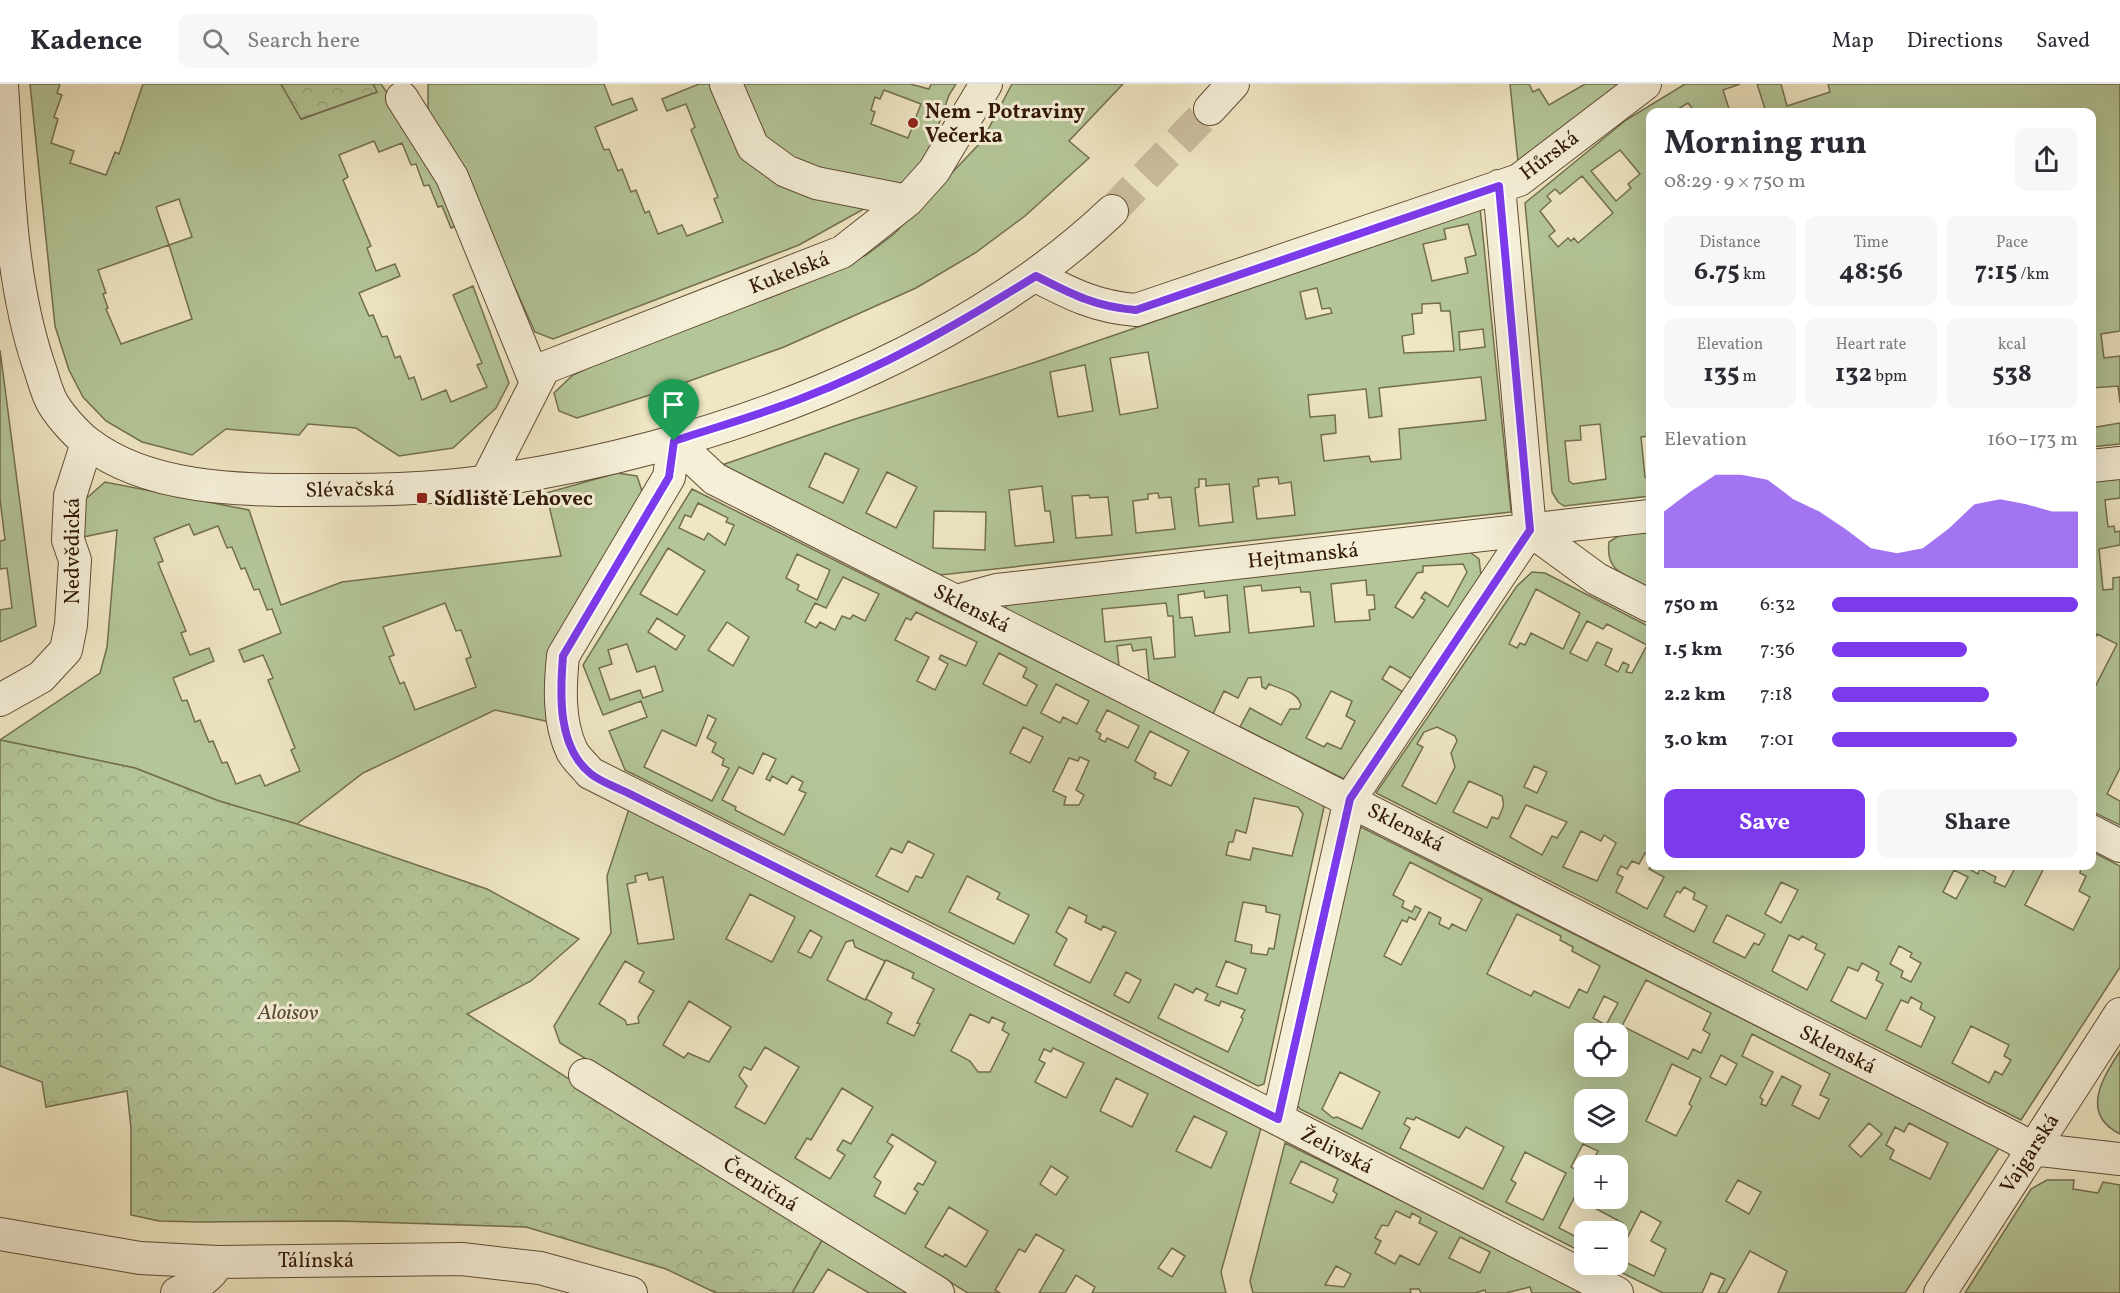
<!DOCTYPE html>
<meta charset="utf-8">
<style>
body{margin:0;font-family:Vollkorn,serif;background:#f7f7f7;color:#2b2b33;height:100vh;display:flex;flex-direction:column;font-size:22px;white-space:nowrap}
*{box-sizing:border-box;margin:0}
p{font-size:20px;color:#7c7c81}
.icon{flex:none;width:33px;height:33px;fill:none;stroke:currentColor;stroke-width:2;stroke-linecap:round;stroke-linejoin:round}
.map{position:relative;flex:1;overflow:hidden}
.details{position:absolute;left:1646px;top:24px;width:450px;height:762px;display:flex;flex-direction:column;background:#fff;border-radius:12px;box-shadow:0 6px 24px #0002}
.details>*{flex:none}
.buttons{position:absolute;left:1574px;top:939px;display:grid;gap:12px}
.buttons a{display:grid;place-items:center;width:54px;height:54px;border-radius:12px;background:#fff;box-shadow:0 6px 24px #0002;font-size:30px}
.pin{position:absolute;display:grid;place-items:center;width:51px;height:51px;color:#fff;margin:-62px -26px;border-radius:50% 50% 50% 0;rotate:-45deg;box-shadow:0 0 6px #0007}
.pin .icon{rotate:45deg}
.round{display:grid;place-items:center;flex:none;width:63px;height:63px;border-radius:12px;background:#f7f7f7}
.headline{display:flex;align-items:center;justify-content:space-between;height:102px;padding:0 18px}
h1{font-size:33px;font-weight:700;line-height:45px}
.stats{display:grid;grid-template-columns:repeat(3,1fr);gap:9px;height:102px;padding:6px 18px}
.stats div{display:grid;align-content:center;border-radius:12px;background:#f7f7f7;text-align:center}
.stats b{font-size:26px;font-weight:700}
.stats small{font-size:16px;font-weight:400}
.stats p{font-size:16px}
.chart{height:168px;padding:12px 18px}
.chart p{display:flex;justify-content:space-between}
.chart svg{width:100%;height:108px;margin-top:6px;fill:#7c3aed;opacity:.7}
.primary-button{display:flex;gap:12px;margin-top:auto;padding:12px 18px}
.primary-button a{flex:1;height:69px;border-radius:12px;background:#7c3aed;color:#fff;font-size:24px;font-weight:700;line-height:69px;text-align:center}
.primary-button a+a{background:#f7f7f7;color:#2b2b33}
ul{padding:0 18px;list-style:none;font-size:20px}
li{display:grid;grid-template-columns:96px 72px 1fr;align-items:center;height:45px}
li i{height:15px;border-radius:8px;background:#7c3aed}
header{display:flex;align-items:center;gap:36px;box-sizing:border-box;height:84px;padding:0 30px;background:#fff;border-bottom:2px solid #e1e1e2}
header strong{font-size:28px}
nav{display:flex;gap:33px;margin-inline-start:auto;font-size:21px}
.search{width:420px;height:54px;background:#f7f7f7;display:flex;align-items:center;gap:15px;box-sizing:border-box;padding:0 21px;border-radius:12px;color:#7c7c81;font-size:22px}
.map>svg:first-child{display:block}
</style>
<header>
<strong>Kadence</strong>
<div class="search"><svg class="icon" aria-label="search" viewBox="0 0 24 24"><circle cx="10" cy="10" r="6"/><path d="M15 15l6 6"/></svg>Search here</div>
<nav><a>Map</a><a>Directions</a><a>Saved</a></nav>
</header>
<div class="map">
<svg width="2120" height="1209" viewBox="0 0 2120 1209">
<defs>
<pattern id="forest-crowns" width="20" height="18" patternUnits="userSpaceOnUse" patternTransform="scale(1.5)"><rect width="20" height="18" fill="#b4c698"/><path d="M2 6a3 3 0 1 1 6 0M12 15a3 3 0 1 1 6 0" fill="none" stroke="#9ba982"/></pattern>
</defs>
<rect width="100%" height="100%" fill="#efe6c3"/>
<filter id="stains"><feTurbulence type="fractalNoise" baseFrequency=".00333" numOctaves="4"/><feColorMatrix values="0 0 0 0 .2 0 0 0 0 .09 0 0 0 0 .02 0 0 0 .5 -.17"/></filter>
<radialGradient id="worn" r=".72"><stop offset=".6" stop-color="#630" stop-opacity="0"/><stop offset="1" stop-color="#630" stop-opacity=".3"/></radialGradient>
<path fill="#b4c698" stroke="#736f4f" stroke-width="1.5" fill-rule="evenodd" d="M30,0H60L57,9L62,11L54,33L58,35L51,59L74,67L70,79L106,91L115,68L119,70L143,0H281L302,35L377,8L373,0H381L447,97L456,142L451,144L442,122L438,123L429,101L424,102L416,80L411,81L402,59L379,68L374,57L339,71L348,93L343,96L371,162L367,164L376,187L395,180L400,192L359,209L369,232L373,231L382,253L387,252L395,274L400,272L409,295L414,293L422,316L446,306L451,318L487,303L477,281L482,279L453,211L473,202L509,299L496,324L453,364L399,372L356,344L308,340L299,351L226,345L192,371L142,358L106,337L83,313L69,286L55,242ZM179,115L192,153L169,161L156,123ZM169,161L192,235L121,260L106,225L108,224L103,210L106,209L98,186Z
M428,0H604L612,21L632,14L637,26L595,43L604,66L609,65L618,87L622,85L631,108L636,106L645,129L649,127L658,150L682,141L687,152L723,138L714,115L718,113L691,46L695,43L686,20L667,27L662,15L699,0H715L742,63L869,122L799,161L553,255L535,248L456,74L428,30Z
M737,0H910L929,5L931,0H956L949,11L929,68L903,99L833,96L788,75L759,51ZM884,6L921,20L908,54L871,40L875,28L871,26L875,13L880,15Z
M1012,0H1123L1069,57L1089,74L1025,132L975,169L916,204L784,263L653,310L577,334L559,327L554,309L573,291L629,265L866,171L894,150L982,57Z
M1510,0H1529L1533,8L1539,5L1549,21L1585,0H1619L1518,78Z
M1685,0H1740L1723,6L1730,28H1695L1688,19L1673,28H1650V352L1641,353L1645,393L1650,396V412L1564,422L1558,418L1552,408L1525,119L1626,36ZM1620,66L1640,90L1628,100L1631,104L1616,117L1591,87ZM1582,92L1613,129L1578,159L1574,154L1571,157L1568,154L1558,163L1549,152L1555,147L1540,127L1551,117L1547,112L1555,105L1560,110ZM1600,340L1606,395L1573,400L1569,397L1565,357L1581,356L1580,342Z
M1757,0H1781L1787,22L1830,8L1828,0H2120V247L2101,250L2104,274L2120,272V319L2118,302L2091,304V28H1766Z
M1480,123L1511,428L940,491L722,381L849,337L1036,278L1473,128ZM1468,140L1476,171L1465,174L1468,189L1432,197L1423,160L1446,155L1444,145ZM1317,204L1322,225L1330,224L1332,229L1306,235L1300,208ZM1440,219L1441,227H1450L1454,267L1404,269L1402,252L1414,250L1412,230L1422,229V220ZM1483,245L1485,263L1460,266L1459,248ZM1148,268L1158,324L1120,331L1110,274ZM1085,281L1093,327L1058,333L1050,288ZM1481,293L1486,336L1399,345L1401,375L1371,378L1369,372L1324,377L1321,351L1336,349L1335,331L1310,333L1308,311L1366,305L1369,334L1382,332L1379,304ZM825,369L859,385L843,419L809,403ZM887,388L917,403L896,444L866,429ZM1278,393L1279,400L1291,398L1295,431L1257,435L1253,403L1259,402L1258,395ZM1199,395H1206V402L1229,400L1233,438L1199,442L1195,404L1199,403ZM1042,402L1045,427H1050L1054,458L1015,462L1009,406ZM1158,409L1159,414L1171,413L1175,445L1136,449L1133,417L1148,415V410ZM1089,411L1090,414L1108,413L1112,451L1076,454L1072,412ZM934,427L986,428L985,466L933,464Z
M0,266L36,542L0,558V526L12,524L7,484L0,485V457L5,456L0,415Z
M2120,339V360L2091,363V344Z
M617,389L637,392L644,413L573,526L546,588L550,638L495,626L363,689L297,740L219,717L135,684L0,656L100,589L107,563L117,446L83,453L81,419L105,398L249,426L281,521L342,498L561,472L546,409ZM189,440L194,451L218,442L227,464L232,463L241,485L245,484L254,506L259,505L267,526L272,525L281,549L239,566L244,578L263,571L273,594L268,596L295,664L291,666L300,687L265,702L260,691L236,700L227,678L222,679L213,657L209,658L200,636L195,638L187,616L182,617L173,594L214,577L209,564L190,571L181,549L186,547L158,479L163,477L154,454ZM445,519L456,547L461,546L471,573L466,575L476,603L415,626L404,598L400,600L389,573L394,571L383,543Z
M2120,395V414L2105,416L2108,443L2114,442L2115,448L2120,447V461L2099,465L2103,506L2113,505V494L2120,493V684L2107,710L2120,717V741L2091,727V611L2117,560L2097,550L2091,561V398Z
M692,405L1319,718L1324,723L1264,1000L1258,1002L625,686L609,647L647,633L641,617L603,631L583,581ZM698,419L728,434L726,438L734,441L725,461L708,449L704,456L679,444L685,431L691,433ZM668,464L705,487L677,531L640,510ZM797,470L830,486L817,516L797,506L799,501L786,494ZM843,493L879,510L865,537L853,531L850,535L842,532L835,546L820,538L816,544L805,538L815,519L826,524ZM916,528L977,558L966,582L941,571L939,575L948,580L935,606L917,597L929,573L895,556L906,534L911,536ZM657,534L685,552L676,566L648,548ZM727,538L749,553L733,582L708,566ZM627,560L637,588L655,582L663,607L643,614L640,606L610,616L599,584L612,580L608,566ZM999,569L1027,584L1023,593L1037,601L1026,622L983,600ZM1056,600L1089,617L1077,640L1063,633L1060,639L1041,629ZM1107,626L1139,642L1128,664L1107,654L1105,658L1099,655L1101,650L1096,647ZM708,631L716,635L707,654L716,659L712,668L724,675L722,681L729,684L712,717L644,683L662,646L696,662ZM1023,643L1043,653L1030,679L1010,669ZM1150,647L1189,667L1171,702L1154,694L1156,689L1135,677ZM763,669L776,675L766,695L770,697L772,692L787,700L792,692L803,698L799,706L806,709L784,751L735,726L736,723L722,716L739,683L753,690ZM1080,673L1089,677L1076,706L1084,711L1079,721H1064L1066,713L1053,707L1069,674L1078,677ZM1254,714L1298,723L1303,730L1292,772L1253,764L1250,776L1226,771L1229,758H1233L1236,746L1246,749ZM908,757L934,770L922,794L916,792L908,808L876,792L891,764L902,769ZM967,792L1000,809L997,815L1029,831L1014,860L949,828ZM1243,818L1266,822V828L1280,831L1274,865L1269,864L1267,871L1251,869L1252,861L1235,857ZM1069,823L1087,832L1085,838L1101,846L1103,842L1116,848L1090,899L1054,881L1067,855L1056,848ZM1226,877L1246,885L1237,910L1216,902ZM1126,888L1141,896L1129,919L1114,911ZM1175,900L1193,909L1196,904L1208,910L1205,916L1219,922L1221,917L1245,926L1241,933L1243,935L1228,968L1158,934Z
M1650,448V504C1626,491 1605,489 1609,458L1620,451Z
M1467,466L1479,475L1481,491L1412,595L1390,582L1382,595L1403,608L1344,695L1240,643L1250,624L1281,641L1290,625H1299L1301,621C1297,607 1281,606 1269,600L1266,605L1262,603L1261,593L1248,594L1238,614L1224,607L1213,630L1149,597L1146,565L1133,567L1131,560L1117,562L1119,582L1007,528L1005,518ZM1463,480L1467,488L1448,523L1425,508L1421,514L1425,516L1413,534L1395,523L1417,489L1423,488V482ZM1366,496L1367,511H1374L1375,525L1369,526L1370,536L1335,538L1331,500ZM1261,501L1262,507L1300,503L1301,508H1310L1314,542L1249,549L1244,503ZM1204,507L1205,514L1227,511L1230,548L1195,552L1192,533L1180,534L1178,511ZM1166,519L1168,532H1173L1175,573L1154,575L1151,553L1105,558L1102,525ZM1331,607L1352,617L1346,632L1355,637L1341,665L1327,659L1324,663L1306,654Z
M1532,488L1545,489L1650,543V771L1645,769L1639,780L1632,777L1627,785L1621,782L1617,790L1623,793L1616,808L1647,825L1664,793L1649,785L1651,782H1892L1899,785L1901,782H1968L1967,784L1978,790L1980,785L1996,793L1994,798L2005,803L2016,782H2045L2025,821L2073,846L2090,813L2079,807L2086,792L2080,789L2081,782H2091V767L2120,782V883L2021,1036L1376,709L1517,502ZM1536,505L1580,529L1563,565L1531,549L1525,561L1520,559L1517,564L1509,560ZM1587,537L1603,545L1607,540L1647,561L1632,589L1626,588L1629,581L1623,578L1618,588L1605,581L1612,565L1597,558L1587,577L1570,569ZM1437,643L1455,652L1457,657L1451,669L1455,683L1436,720L1402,702L1423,663L1417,660L1424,648ZM1534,682L1547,688L1537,709L1524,703ZM1469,697L1502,712C1505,722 1503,724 1498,735L1492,733L1487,744L1453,728ZM1526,721L1567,738L1557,754L1552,752L1542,771L1510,753ZM1581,747L1601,757L1604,751L1616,759L1597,797L1563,783ZM1954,786L1968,793L1956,815L1943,808ZM1781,798L1798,806L1781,839L1765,830ZM1684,803L1695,809L1693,815L1707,822L1694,848L1664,832L1677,807L1680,809ZM1727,831L1765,850L1759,861L1754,859L1745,874L1713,858ZM1789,851L1799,856L1802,852L1817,860L1815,865L1825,870L1807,906L1772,887ZM1899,862L1912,869L1910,873L1921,879L1911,898L1901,893L1903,887L1890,880ZM1862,879L1879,888L1876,896L1883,900L1866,935L1831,917L1848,883L1858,887ZM1911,913L1922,919L1920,925L1935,933L1921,963L1886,946L1901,916L1908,919ZM1971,942L2009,961L2004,972L2011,976L2002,991L1995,987L1989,999L1952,979Z
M629,725L1261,1044L1221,1188L1226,1209H1092L1095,1203L1076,1191L1065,1209H1039L1064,1166L1036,1150L1025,1168L1019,1165L995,1206L1000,1209H968L560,959L554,942L611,849L607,792ZM647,789L649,796L663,793L674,855L638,860L627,800L636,798L635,792ZM750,810L795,833L772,878L726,855ZM810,846L822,853L811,874L798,868ZM853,856L855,863L885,877L865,916L827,896L846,858ZM886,876L914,889L912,894L934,905L917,939L920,940L914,952L887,939L892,929L866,915ZM625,877L644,888L639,898L654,907L638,933L639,939L627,941L625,936L599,920ZM689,917L731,943L709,978L688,969L684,974L663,961ZM970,930L989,939L992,933L1005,939L1002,946L1009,950L990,988H978L970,977L951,967ZM765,963L799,983L765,1040L735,1023L747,1002L739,992L744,983L751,986ZM1053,964L1084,979L1066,1014L1035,998L1045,979L1039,976L1044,965L1051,968ZM1116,994L1148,1010L1132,1043L1100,1027ZM842,1004L873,1023L851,1060L843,1056L837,1066L845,1071L830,1095L795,1074L807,1054L811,1056ZM1194,1032L1227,1048L1211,1084L1176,1067ZM892,1050L936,1078L923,1101L918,1099L914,1105L918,1108L905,1130L874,1112L881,1098L874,1093L893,1062L887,1058ZM1051,1082L1068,1093L1056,1111L1040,1100ZM949,1123L988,1147L966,1183L945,1170L943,1173L925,1163ZM1172,1164L1185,1172L1172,1193L1158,1184Z
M1361,743L1999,1064L1905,1209H1778L1787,1187L1750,1167L1726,1209H1718L1725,1195L1711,1189L1702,1209H1663L1606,1181L1617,1180V1151L1623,1139L1587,1120L1590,1115L1617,1114V1082L1591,1080L1598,1067L1583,1060L1571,1083L1584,1090V1094L1559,1144L1584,1157V1169L1300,1025L1295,1019L1355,745ZM1410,778L1482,815L1466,847L1452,840L1449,845L1439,840L1441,834L1429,828L1401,881L1384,872L1402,836L1407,838L1409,833L1415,836L1421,825L1415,822L1412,828L1402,823L1404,817L1393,811ZM1517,830L1561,852L1560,856L1573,863L1572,867L1600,882L1587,909L1579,905L1569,924L1534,907L1531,912L1487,890ZM1646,896L1711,929L1703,946L1710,950L1701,969L1693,965L1688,975L1622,942ZM1604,912L1618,919L1606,941L1593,934ZM1584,950H1617V982H1584ZM1752,950L1830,990L1820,1011L1829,1015L1819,1035L1792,1021L1801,1002L1782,992L1766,1022L1761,1020L1763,1016L1760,1013L1773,988L1742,972ZM1721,971L1737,980L1726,1001L1710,993ZM1672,980L1701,994L1689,1020L1692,1022L1676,1052L1646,1037ZM1340,988L1380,1008L1362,1045L1337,1033L1333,1034L1322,1025ZM1584,1016H1617V1048H1584ZM1416,1033L1459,1054L1466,1043L1504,1063L1483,1105L1400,1064L1410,1044L1404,1040L1407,1034L1414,1036ZM1869,1039L1882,1050L1861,1073L1849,1062ZM1909,1039L1948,1059L1930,1095L1890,1075L1894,1066L1886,1061L1895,1043L1904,1048ZM1525,1068L1566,1089L1543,1136L1506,1118L1516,1099L1511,1096ZM1738,1096L1761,1108L1749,1130L1726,1117ZM1641,1127L1661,1138L1651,1157L1666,1165L1654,1192L1617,1174Z
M2120,967V1050C2080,1030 2102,995 2120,967Z
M1285,1059L1580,1205V1209H1532L1530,1203L1506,1209H1486L1485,1206L1475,1209H1421L1419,1205H1410L1411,1209H1253L1250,1197ZM1301,1077L1338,1095L1333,1107L1337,1110L1333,1119L1290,1099ZM1396,1127L1410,1134L1412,1129L1421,1134L1419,1139L1437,1148L1419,1181L1400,1171L1395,1180L1375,1169L1381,1157L1375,1154L1382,1141L1388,1142ZM1460,1153L1490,1168L1480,1189L1449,1174ZM1336,1182L1351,1190L1344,1203L1325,1201Z
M2047,1096H2074L2073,1105L2098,1109L2103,1098L2120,1101V1209H1965L2031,1105Z
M822,1156L907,1209H869L828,1185L813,1209H792Z"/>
<path fill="url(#forest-crowns)" stroke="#736f4f" stroke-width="1.5" d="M281,0H373L377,8L301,35Z
M0,656L135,684L219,717L297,740L487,805L579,855L531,897L467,930L822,1156L792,1209H716L666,1185L526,1143L340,1137L200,1138L159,1137L131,1131V1044L127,1007L46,1023L42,998L0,982Z"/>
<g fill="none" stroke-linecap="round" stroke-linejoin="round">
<path stroke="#c9bd9d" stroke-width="32" stroke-dasharray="32 16" stroke-linecap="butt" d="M1112,127L1210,25"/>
<g stroke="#614c35" stroke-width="34">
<path id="minor" d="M2,0C8,92 9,191 38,279C42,290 45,303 50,314C56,328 76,350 88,359C148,405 238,406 310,406C369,406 429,406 488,397C700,368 955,276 1112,127
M726,0L753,63L786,87L816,99L907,117
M402,14L452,93L536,299
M1210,25L1233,0
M1036,192C1071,210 1096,223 1136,226L1519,96L1645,0
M674,357L715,395L2016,1055L2031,1065L2120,1075
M674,357L669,393L563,572C560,602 558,638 572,667C576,675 585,682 590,689L1278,1035L1617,1209
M2091,382L2120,379
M486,398L544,284L842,168L907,117L934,87L986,0
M1530,446L1597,495L1650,522
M957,517L997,506L1650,432
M0,616L41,593L66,566L71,541L75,476L68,456L70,412L87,359
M2091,747L2120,762
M585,991L938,1209
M1278,1035L1350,715L1530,446L1499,102
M0,1150L140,1174L218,1178L462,1175L540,1184L631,1209
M177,1209C195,1201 209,1196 218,1178
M1940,1209L2120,930"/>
</g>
<use href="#minor" stroke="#f5efd8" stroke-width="32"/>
</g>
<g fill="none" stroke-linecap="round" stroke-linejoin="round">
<g stroke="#fff" stroke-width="12">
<path id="route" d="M1499,102L1530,446L1350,715L1278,1035L628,709C616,703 601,698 591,690C557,663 560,609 563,572L669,393L674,357C716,343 759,331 800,315C884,283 960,239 1036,192C1071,210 1096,223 1136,226Z"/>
</g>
<use href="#route" stroke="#7c3aed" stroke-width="8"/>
</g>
<g fill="#8f2418" stroke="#f5efd8" stroke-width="2">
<circle cx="913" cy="39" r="6"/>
<rect x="416" y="408" width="12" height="12" rx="3"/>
</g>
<g text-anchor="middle" stroke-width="6" stroke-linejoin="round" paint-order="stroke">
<g font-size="21" font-weight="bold" fill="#321806" stroke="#f5efd8" text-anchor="start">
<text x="925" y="34">Nem - Potraviny<tspan x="925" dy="24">Večerka</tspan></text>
<text x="434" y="421">Sídliště Lehovec</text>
</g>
<g font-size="21" fill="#321806" stroke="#f5efd8">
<text transform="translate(1549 71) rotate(-37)" y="7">Hůrská</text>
<text transform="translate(789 188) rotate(-21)" y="7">Kukelská</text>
<text transform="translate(350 405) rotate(-1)" y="7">Slévačská</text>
<text transform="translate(72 467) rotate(-90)" y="7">Nedvědická</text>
<text transform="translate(1303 471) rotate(-6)" y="7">Hejtmanská</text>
<text transform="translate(972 524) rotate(27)" y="7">Sklenská</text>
<text transform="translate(1406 743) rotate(27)" y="7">Sklenská</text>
<text transform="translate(1838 965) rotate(27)" y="7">Sklenská</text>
<text transform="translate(1337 1066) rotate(27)" y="7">Želivská</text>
<text transform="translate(2029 1069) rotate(-57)" y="7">Vajgarská</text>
<text transform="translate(761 1100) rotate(32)" y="7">Černičná</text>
<text x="316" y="1183">Tálínská</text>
</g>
<g font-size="21" font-style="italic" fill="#594c32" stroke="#f5efd8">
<text x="288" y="935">Aloisov</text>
</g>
</g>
<rect width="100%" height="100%" filter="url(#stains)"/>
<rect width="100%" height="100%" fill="url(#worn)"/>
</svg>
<div class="buttons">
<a><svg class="icon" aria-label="locate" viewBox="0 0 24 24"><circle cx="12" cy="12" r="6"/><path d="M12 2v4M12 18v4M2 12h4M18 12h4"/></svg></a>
<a><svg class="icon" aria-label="layers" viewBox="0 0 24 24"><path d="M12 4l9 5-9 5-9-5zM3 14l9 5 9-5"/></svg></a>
<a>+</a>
<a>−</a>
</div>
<div class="pin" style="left:674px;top:357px;background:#1e9e55"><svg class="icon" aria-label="arrive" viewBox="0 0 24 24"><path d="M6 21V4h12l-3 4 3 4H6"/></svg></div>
<section class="details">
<div class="headline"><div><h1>Morning run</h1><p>08:29 · 9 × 750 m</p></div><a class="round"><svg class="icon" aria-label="share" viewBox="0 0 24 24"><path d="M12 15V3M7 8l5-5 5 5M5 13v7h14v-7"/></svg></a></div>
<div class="stats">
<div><p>Distance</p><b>6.75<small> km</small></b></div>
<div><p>Time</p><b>48:56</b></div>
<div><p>Pace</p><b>7:15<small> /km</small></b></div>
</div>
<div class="stats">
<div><p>Elevation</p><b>135<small> m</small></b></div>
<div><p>Heart rate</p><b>132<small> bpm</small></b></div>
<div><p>kcal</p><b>538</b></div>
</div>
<div class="chart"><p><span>Elevation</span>160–173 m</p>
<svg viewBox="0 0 160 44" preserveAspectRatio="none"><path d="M0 44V21L10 13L20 6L30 6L40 8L50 16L60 21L70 28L80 36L90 38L100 36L110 28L120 18L130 16L140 18L150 21L160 21V44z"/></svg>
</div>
<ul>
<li><b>750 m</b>6:32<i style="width:100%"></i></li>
<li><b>1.5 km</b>7:36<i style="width:55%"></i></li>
<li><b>2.2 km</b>7:18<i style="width:64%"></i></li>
<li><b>3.0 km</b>7:01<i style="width:75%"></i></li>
</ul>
<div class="primary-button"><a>Save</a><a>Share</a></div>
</section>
</div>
